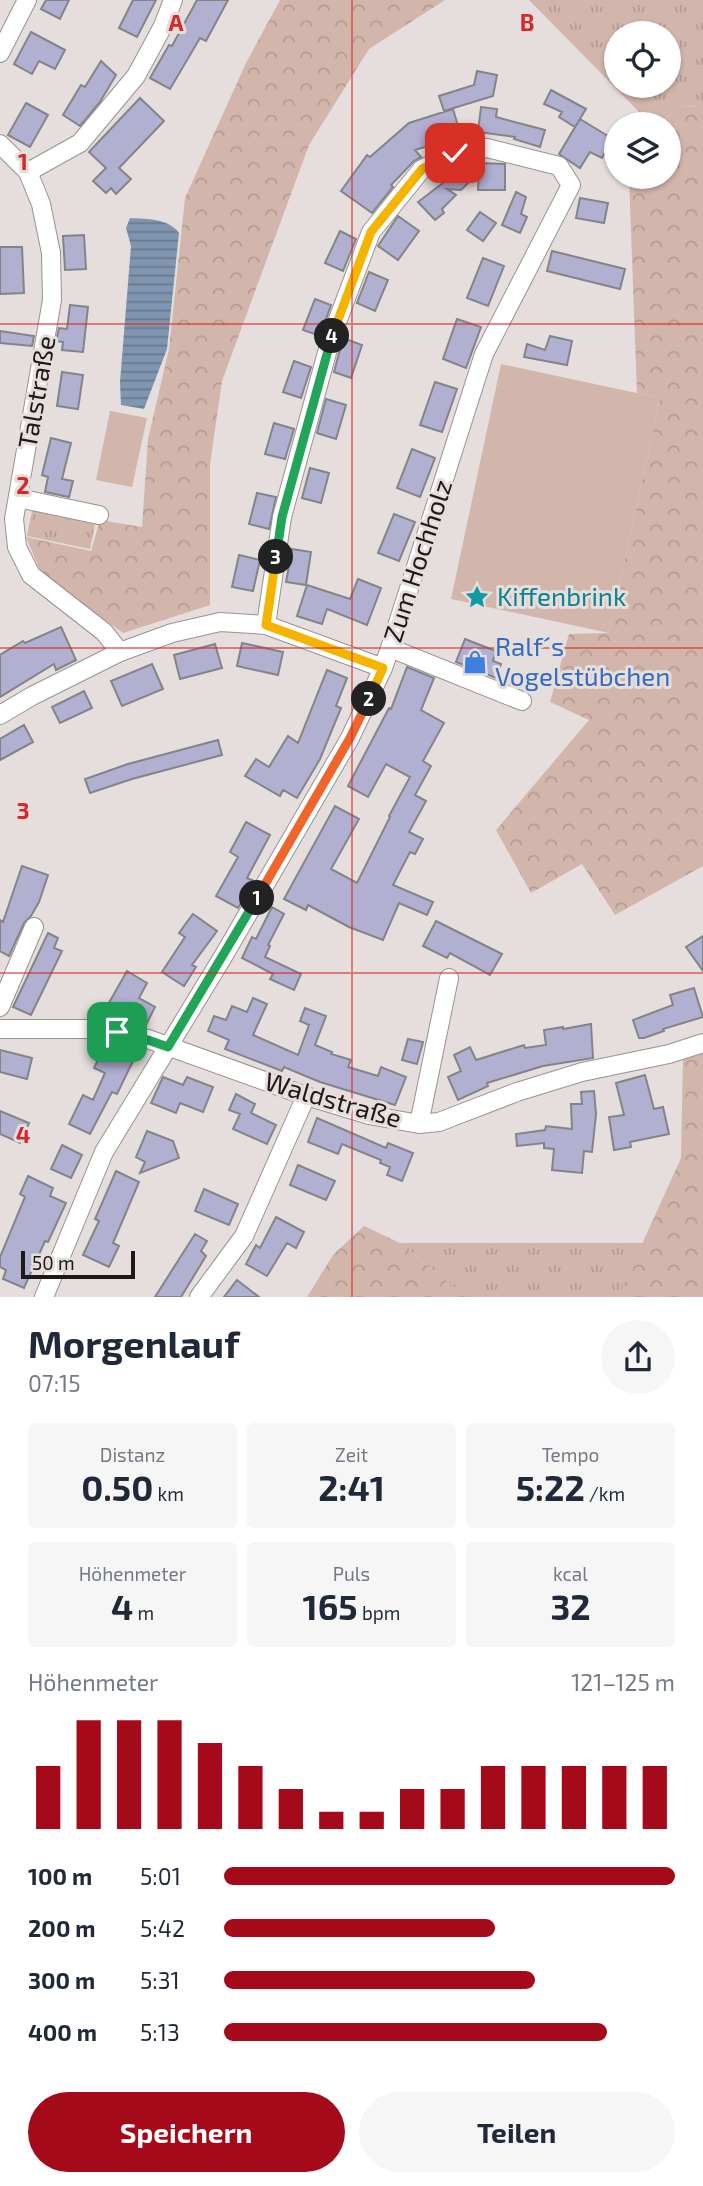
<!DOCTYPE html>
<html lang="de">
<meta charset="utf-8">
<style>
body{margin:0;font-family:"Exo 2",sans-serif;background:#f6f6f7;color:#1f2937;height:100vh;display:flex;flex-direction:column;font-size:26px;white-space:nowrap}
*{box-sizing:border-box;margin:0}
p{font-size:23px;color:#747a83}
.icon{flex:none;width:38px;height:38px;fill:none;stroke:currentColor;stroke-width:2;stroke-linecap:round;stroke-linejoin:round}
.map{position:relative;height:1297px;overflow:hidden}
.sheet{display:flex;flex-direction:column;background:#fff;flex:1}
.sheet>*{flex:none}
.fabs{position:absolute;left:604px;top:21px;display:grid;gap:14px}
.fabs a{display:grid;place-items:center;width:77px;height:77px;border-radius:50%;background:#fff;box-shadow:0 2px 5px #0004;font-size:35px}
.scale{position:absolute;left:21px;bottom:18px;width:114px;box-sizing:border-box;padding-left:7px;border:4px solid #1c1918;border-top:0;font-size:19px;line-height:24px;white-space:nowrap;color:#1c1918;-webkit-text-stroke:5px #e5dedc;paint-order:stroke}
.pin{position:absolute;display:grid;place-items:center;width:60px;height:60px;color:#fff;margin:-30px;border-radius:14px;box-shadow:0 4px 10px #0006}
.km{position:absolute;width:35px;height:35px;margin:-18px;border-radius:50%;background:#222;color:#fff;font-size:19px;line-height:35px;text-align:center}
.round{display:grid;place-items:center;flex:none;width:74px;height:74px;border-radius:37px;background:#f6f6f7}
.overview{display:flex;align-items:center;justify-content:space-between;height:119px;padding:0 28px}
h1{font-size:38px;font-weight:700;line-height:52px}
.metrics{display:grid;grid-template-columns:repeat(3,1fr);gap:10px;height:119px;padding:7px 28px}
.metrics div{display:grid;align-content:center;border-radius:7px;background:#f6f6f7;text-align:center}
.metrics b{font-size:35px;font-weight:700}
.metrics small{font-size:19px;font-weight:400}
.metrics p{font-size:19px}
.chart{height:196px;padding:14px 28px}
.chart p{display:flex;justify-content:space-between}
.chart svg{width:100%;height:126px;margin-top:7px;stroke:#a40a1a;stroke-width:6}
.button{display:flex;gap:14px;margin-top:auto;padding:14px 28px}
.button a{flex:1;height:80px;border-radius:42px;background:#a40a1a;color:#fff;font-size:28px;font-weight:700;line-height:80px;text-align:center}
.button a+a{background:#f6f6f7;color:#1f2937}
ul{padding:0 28px;list-style:none;font-size:23px}
li{display:grid;grid-template-columns:112px 84px 1fr;align-items:center;height:52px}
li i{height:18px;border-radius:9px;background:#a40a1a}
.map>svg:first-child{display:block}
</style>
<div class="map">
<svg width="703" height="1297" viewBox="0 0 703 1297">
<defs>
<pattern id="grass-tufts" width="24" height="20" patternUnits="userSpaceOnUse" patternTransform="scale(1.75)"><rect width="24" height="20" fill="#d2b6ac"/><path d="M3 7l-1-3M5 7V3M7 7l1-3M15 17l-1-3M17 17v-4M19 17l1-3" fill="none" stroke="#b49c93"/></pattern>
<pattern id="forest-crowns" width="20" height="18" patternUnits="userSpaceOnUse" patternTransform="scale(1.75)"><rect width="20" height="18" fill="#d2b6ac"/><path d="M2 6a3 3 0 1 1 6 0M12 15a3 3 0 1 1 6 0" fill="none" stroke="#b49c93"/></pattern>
<pattern id="water-rules" width="6" height="5" patternUnits="userSpaceOnUse" patternTransform="scale(1.75)"><rect width="6" height="5" fill="#8095b0"/><path d="M0 2.5h6" fill="none" stroke="#68798e"/></pattern>
</defs>
<rect width="100%" height="100%" fill="#e5dedc"/>
<path fill="url(#grass-tufts)" fill-rule="evenodd" d="M529,0H703V106L677,107L661,124H651ZM616,33H668V86H616Z
M33,506L96,519L90,549L27,536Z
M400,1243H643L618,1297H466Z"/>
<path fill="url(#forest-crowns)" d="M280,0H445L369,49L309,145L222,381L210,464V605L123,633L42,575L26,537L91,551L100,520L142,527L148,439L169,349L185,198L246,63Z
M703,106V866L615,915L582,864L531,893L496,830L589,720L550,702L569,634L609,633L660,398L637,393L629,177H668V124H661L677,107Z
M703,1051V1297H618L681,1158L683,1057Z
M364,1226L400,1243L466,1297H307L333,1255Z"/>
<path fill="#d2b6ac" d="M501,364L660,398L609,633L451,599Z
M110,411L147,418L132,487L96,480Z"/>
<path fill="url(#water-rules)" d="M130,218C147,219 168,218 179,233L167,349L144,409L121,405L120,382L131,246L126,228Z"/>
<path fill="#b1b0d1" stroke="#838489" stroke-width="2" d="M46,0H69L60,19L41,9Z
M133,0H156L137,37L119,28Z
M197,0H228L206,41L200,38L170,89L150,78L169,45L172,46Z
M31,32L65,50L55,69L39,61L32,74L14,64Z
M101,61L116,75L100,102L80,126L63,115L81,85L85,87Z
M477,71L497,75L493,96L444,111L439,96L474,85Z
M551,90L586,109L575,127L559,117L562,112L544,104Z
M140,98L164,121L119,168L131,179L116,194L111,188L106,193L93,181L106,168L89,152Z
M26,103L48,115L30,147L8,135Z
M481,107L497,109L496,117L545,130L540,147L514,139L515,137L478,132Z
M453,109L461,136L415,150L421,157L414,161L391,185L393,187L372,213L341,191L367,155L370,157L409,123Z
M580,119L613,139L602,158L590,152L580,168L559,154Z
M469,163L474,177L461,190L447,189L456,195L442,209L444,213L435,220L418,202Z
M479,163L505,164V190H478Z
M516,192L526,197L521,214L527,217L520,233L502,225Z
M580,198L608,203L604,223L576,218Z
M480,212L496,223L483,241L467,230Z
M398,216L419,231L398,260L378,246Z
M340,231L356,239L343,271L325,263Z
M84,235L86,269L65,270L63,236Z
M0,247H22L24,293L0,294Z
M552,251L625,269L620,289L547,271Z
M483,258L504,266L488,306L467,298Z
M369,272L388,280L375,311L357,303Z
M315,299L331,305L320,336L303,330Z
M70,305L88,307L83,352L62,350L63,342L56,341L59,328L67,329Z
M457,319L481,327L466,368L443,359Z
M0,331L34,336L32,346L0,343Z
M550,336L572,341L567,365L524,357L527,344L545,350Z
M343,338L362,345L351,378L334,372Z
M294,361L311,367L301,398L283,392Z
M62,372L83,375L78,409L57,406Z
M435,382L457,389L442,432L420,425Z
M326,399L346,405L336,439L317,433Z
M274,423L294,429L285,459L265,454Z
M51,438L71,443L62,479L73,481L69,497L45,492L48,477L42,475Z
M412,449L435,458L420,497L397,488Z
M310,468L329,473L321,503L302,498Z
M257,493L276,497L269,529L249,524Z
M394,514L415,522L399,561L378,553Z
M292,549L311,552L306,585L286,582Z
M239,555L260,560L253,591L232,587Z
M358,579L381,588L367,625L327,609L322,624L297,616L307,585L350,599Z
M61,627L76,660L56,670L54,664L0,697V655L23,641L25,643Z
M465,639L496,651L493,661L501,664L496,678L456,662Z
M242,643L283,652L278,675L237,666Z
M215,644L222,668L180,679L174,655Z
M152,664L163,689L122,706L111,681Z
M407,667L434,678L421,710L444,723L423,761L431,766L415,795L426,801L409,832L423,839L415,854L410,852L393,885L433,902L427,915L399,903L383,940L349,927L308,905L306,910L284,899L335,806L359,819L331,869L357,883L390,817L389,816L410,777L386,764L368,797L348,786L389,708L391,709Z
M327,670L347,678L336,706L341,708L320,759L297,798L283,790L280,796L245,776L256,759L269,767L288,736L298,743Z
M84,691L92,708L60,723L52,707Z
M24,725L33,742L0,760V739Z
M218,740L222,755L132,779L90,793L85,779L128,764Z
M246,822L270,835L247,878L254,881L238,908L216,896L238,857L230,852Z
M22,866L48,875L39,902L31,916L24,923L9,956L0,951V920L3,922Z
M272,907L284,914L268,945L270,946L265,957L301,974L294,990L270,979L273,974L242,958L252,937L256,939Z
M193,914L217,931L192,965L196,967L184,986L162,972L185,937L179,933Z
M436,921L502,954L490,975L450,953L447,958L423,946Z
M48,933L58,938L54,948L62,951L31,1015L13,1007Z
M703,936V971L686,947Z
M127,971L147,983L139,998L155,1007L145,1027L127,1023L105,1010Z
M694,988L703,1017L663,1029L664,1031L644,1038H639L633,1020L673,1005L670,995Z
M253,998L267,1004L253,1035L298,1055L309,1025L300,1021L305,1008L326,1016L315,1045L332,1052L331,1054L351,1060L348,1067L378,1076L381,1067L406,1077L395,1105L320,1082L284,1067L282,1071L225,1049L229,1040L208,1031L214,1016L226,1020L232,1006L247,1012Z
M591,1024L593,1058L543,1066L487,1083L488,1086L458,1100L448,1077L461,1071L454,1055L470,1047L476,1060L524,1045L525,1048L546,1045L544,1030L563,1027V1029Z
M408,1039L423,1042L417,1064L402,1060Z
M105,1045L134,1059L117,1094L112,1092L90,1134L69,1124L83,1095L93,1100L105,1073L94,1068Z
M0,1050L32,1058L27,1079L0,1072Z
M645,1075L654,1109L663,1107L669,1134L630,1142L631,1147L614,1150L609,1117L624,1115L616,1083Z
M163,1077L183,1085L187,1077L213,1087L203,1112L180,1103L176,1113L151,1103Z
M594,1091L596,1114L592,1152L584,1151L582,1173L552,1170L554,1149L544,1148V1143L517,1146L516,1134L545,1130L546,1126L572,1129L571,1104H582L581,1092Z
M236,1094L255,1104L251,1113L276,1125L267,1144L233,1129L240,1114L229,1110Z
M0,1111L29,1123L20,1143L0,1134Z
M317,1118L386,1148L388,1143L413,1153L402,1181L387,1175L390,1167L380,1163L381,1160L342,1144L338,1154L308,1142Z
M147,1131L173,1141L179,1158L140,1173L145,1162L136,1157Z
M62,1145L82,1155L71,1178L51,1169Z
M298,1165L335,1181L326,1200L290,1185Z
M116,1171L139,1182L113,1243L119,1246L109,1267L83,1255L99,1221L95,1219Z
M28,1176L53,1188L50,1196L66,1203L48,1242L45,1241L24,1288L3,1279L6,1270L0,1267V1257L25,1197L20,1194Z
M204,1189L238,1204L229,1225L195,1211Z
M276,1217L304,1232L296,1248L287,1243L267,1276L246,1264L256,1245L260,1248Z
M195,1234L207,1241L201,1251L206,1256L181,1297H155Z
M237,1280L259,1297H224Z"/>
<g fill="none" stroke-linecap="round" stroke-linejoin="round">
<g stroke="#999290" stroke-width="20">
<path id="minor" d="M0,53L27,0
M0,144L28,172L41,204L51,253L52,300L14,519L17,547L31,575L104,632L120,652
M28,172L80,143L136,76L163,26L173,0
M18,498L99,515
M390,648L522,701
M0,715L32,696L120,652L172,633L220,622L266,625L383,668
M0,1007L34,927
M0,1029H86L117,1032L148,1039L306,1096L369,1115L419,1124L439,1122L517,1092L582,1072L669,1054L703,1043
M419,1124L449,978
M44,1297L104,1152L224,955L350,738L383,668L390,648L484,354L571,185L559,166L487,148L455,153L422,169L371,232L331,338L282,517L266,625
M199,1297L244,1236L306,1096"/>
</g>
<use href="#minor" stroke="#fff" stroke-width="18"/>
</g>
<g fill="none" stroke-linecap="round" stroke-linejoin="round">
<g stroke="#fff" stroke-width="14">
<path id="split-1" d="M117,1032L148,1040L168,1047L257,898"/>
</g>
<g stroke="#fff" stroke-width="14">
<path id="split-2" d="M257,898L350,738L369,699"/>
</g>
<g stroke="#fff" stroke-width="14">
<path id="split-3" d="M276,557L266,625L383,668L369,699"/>
</g>
<g stroke="#fff" stroke-width="14">
<path id="split-4" d="M276,557L282,517L332,336"/>
</g>
<g stroke="#fff" stroke-width="14">
<path id="split-5" d="M332,336L371,232L422,169L455,153"/>
</g>
<use href="#split-1" stroke="#22a559" stroke-width="9"/>
<use href="#split-2" stroke="#f0652b" stroke-width="9"/>
<use href="#split-3" stroke="#f5b400" stroke-width="9"/>
<use href="#split-4" stroke="#22a559" stroke-width="9"/>
<use href="#split-5" stroke="#f5b400" stroke-width="9"/>
</g>
<path fill="none" stroke="#d62828" stroke-width="2" stroke-opacity="0.55" d="M352,0V1297M0,324H703M0,648H703M0,973H703"/>
<defs>
<g id="sight-bare" transform="scale(1.89)"><path d="M0-6L1.8-2.2L6-1.7L2.9 1.2L3.7 5.4L0 3.3L-3.7 5.4L-2.9 1.2L-6-1.7L-1.8-2.2Z" fill="#0f9aa8" stroke="#e5dedc" stroke-width="2.5" paint-order="stroke"/></g>
<g id="shop-bare" transform="scale(1.89)"><path d="M-5-2.5h2.3a2.7 3.5 0 0 1 5.4 0H5L5.5 6h-11ZM-1.5-2.5h3a1.5 2.3 0 0 0-3 0Z" fill="#3f7fe0" stroke="#e5dedc" stroke-width="2.5" paint-order="stroke"/></g>
</defs>
<g fill-rule="evenodd">
<use href="#sight-bare" x="477" y="597"/>
<use href="#shop-bare" x="475" y="662"/>
</g>
<g text-anchor="middle" stroke-width="6" stroke-linejoin="round" paint-order="stroke">
<g font-size="26" fill="#1c1918" stroke="#e5dedc">
<text transform="translate(37 392) rotate(-80)" y="9">Talstraße</text>
<text transform="translate(418 561) rotate(-72)" y="9">Zum Hochholz</text>
<text transform="translate(333 1100) rotate(16)" y="9">Waldstraße</text>
</g>
<g font-size="26" fill="#0d838f" stroke="#e5dedc" text-anchor="start">
<text x="497" y="606">Kiffenbrink</text>
</g>
<g font-size="26" fill="#366cbe" stroke="#e5dedc" text-anchor="start">
<text x="495" y="656">Ralf´s<tspan x="495" dy="30">Vogelstübchen</tspan></text>
</g>
</g>
<g font-size="23" text-anchor="middle" font-weight="bold" fill="#d62828" stroke="#e5dedc" stroke-width="6" stroke-linejoin="round" paint-order="stroke">
<text x="176" y="31">A</text>
<text x="527" y="31">B</text>
<text x="23" y="170">1</text>
<text x="23" y="494">2</text>
<text x="23" y="819">3</text>
<text x="23" y="1143">4</text>
</g>
</svg>
<div class="fabs">
<a><svg class="icon" aria-label="locate" viewBox="0 0 24 24"><circle cx="12" cy="12" r="6"/><path d="M12 2v4M12 18v4M2 12h4M18 12h4"/></svg></a>
<a><svg class="icon" aria-label="layers" viewBox="0 0 24 24"><path d="M12 4l9 5-9 5-9-5zM3 14l9 5 9-5"/></svg></a>
</div>
<div class="scale">50 m</div>
<div class="pin" style="left:117px;top:1032px;background:#1e9e55"><svg class="icon" aria-label="arrive" viewBox="0 0 24 24"><path d="M6 21V4h12l-3 4 3 4H6"/></svg></div>
<div class="pin" style="left:455px;top:153px;background:#d93025"><svg class="icon" aria-label="check" viewBox="0 0 24 24"><path d="M5 12l5 5 9-10"/></svg></div>
<b class="km" style="left:257px;top:898px">1</b>
<b class="km" style="left:369px;top:699px">2</b>
<b class="km" style="left:276px;top:557px">3</b>
<b class="km" style="left:332px;top:336px">4</b>
</div>
<section class="sheet">
<div class="overview"><div><h1>Morgenlauf</h1><p>07:15</p></div><a class="round"><svg class="icon" aria-label="share" viewBox="0 0 24 24"><path d="M12 15V3M7 8l5-5 5 5M5 13v7h14v-7"/></svg></a></div>
<div class="metrics">
<div><p>Distanz</p><b>0.50<small> km</small></b></div>
<div><p>Zeit</p><b>2:41</b></div>
<div><p>Tempo</p><b>5:22<small> /km</small></b></div>
</div>
<div class="metrics">
<div><p>Höhenmeter</p><b>4<small> m</small></b></div>
<div><p>Puls</p><b>165<small> bpm</small></b></div>
<div><p>kcal</p><b>32</b></div>
</div>
<div class="chart"><p><span>Höhenmeter</span>121–125 m</p>
<svg viewBox="0 0 160 44" preserveAspectRatio="none"><path d="M5 44V22M15 44V6M25 44V6M35 44V6M45 44V14M55 44V22M65 44V30M75 44V38M85 44V38M95 44V30M105 44V30M115 44V22M125 44V22M135 44V22M145 44V22M155 44V22"/></svg>
</div>
<ul>
<li><b>100 m</b>5:01<i style="width:100%"></i></li>
<li><b>200 m</b>5:42<i style="width:60%"></i></li>
<li><b>300 m</b>5:31<i style="width:69%"></i></li>
<li><b>400 m</b>5:13<i style="width:85%"></i></li>
</ul>
<div class="button"><a>Speichern</a><a>Teilen</a></div>
</section>
